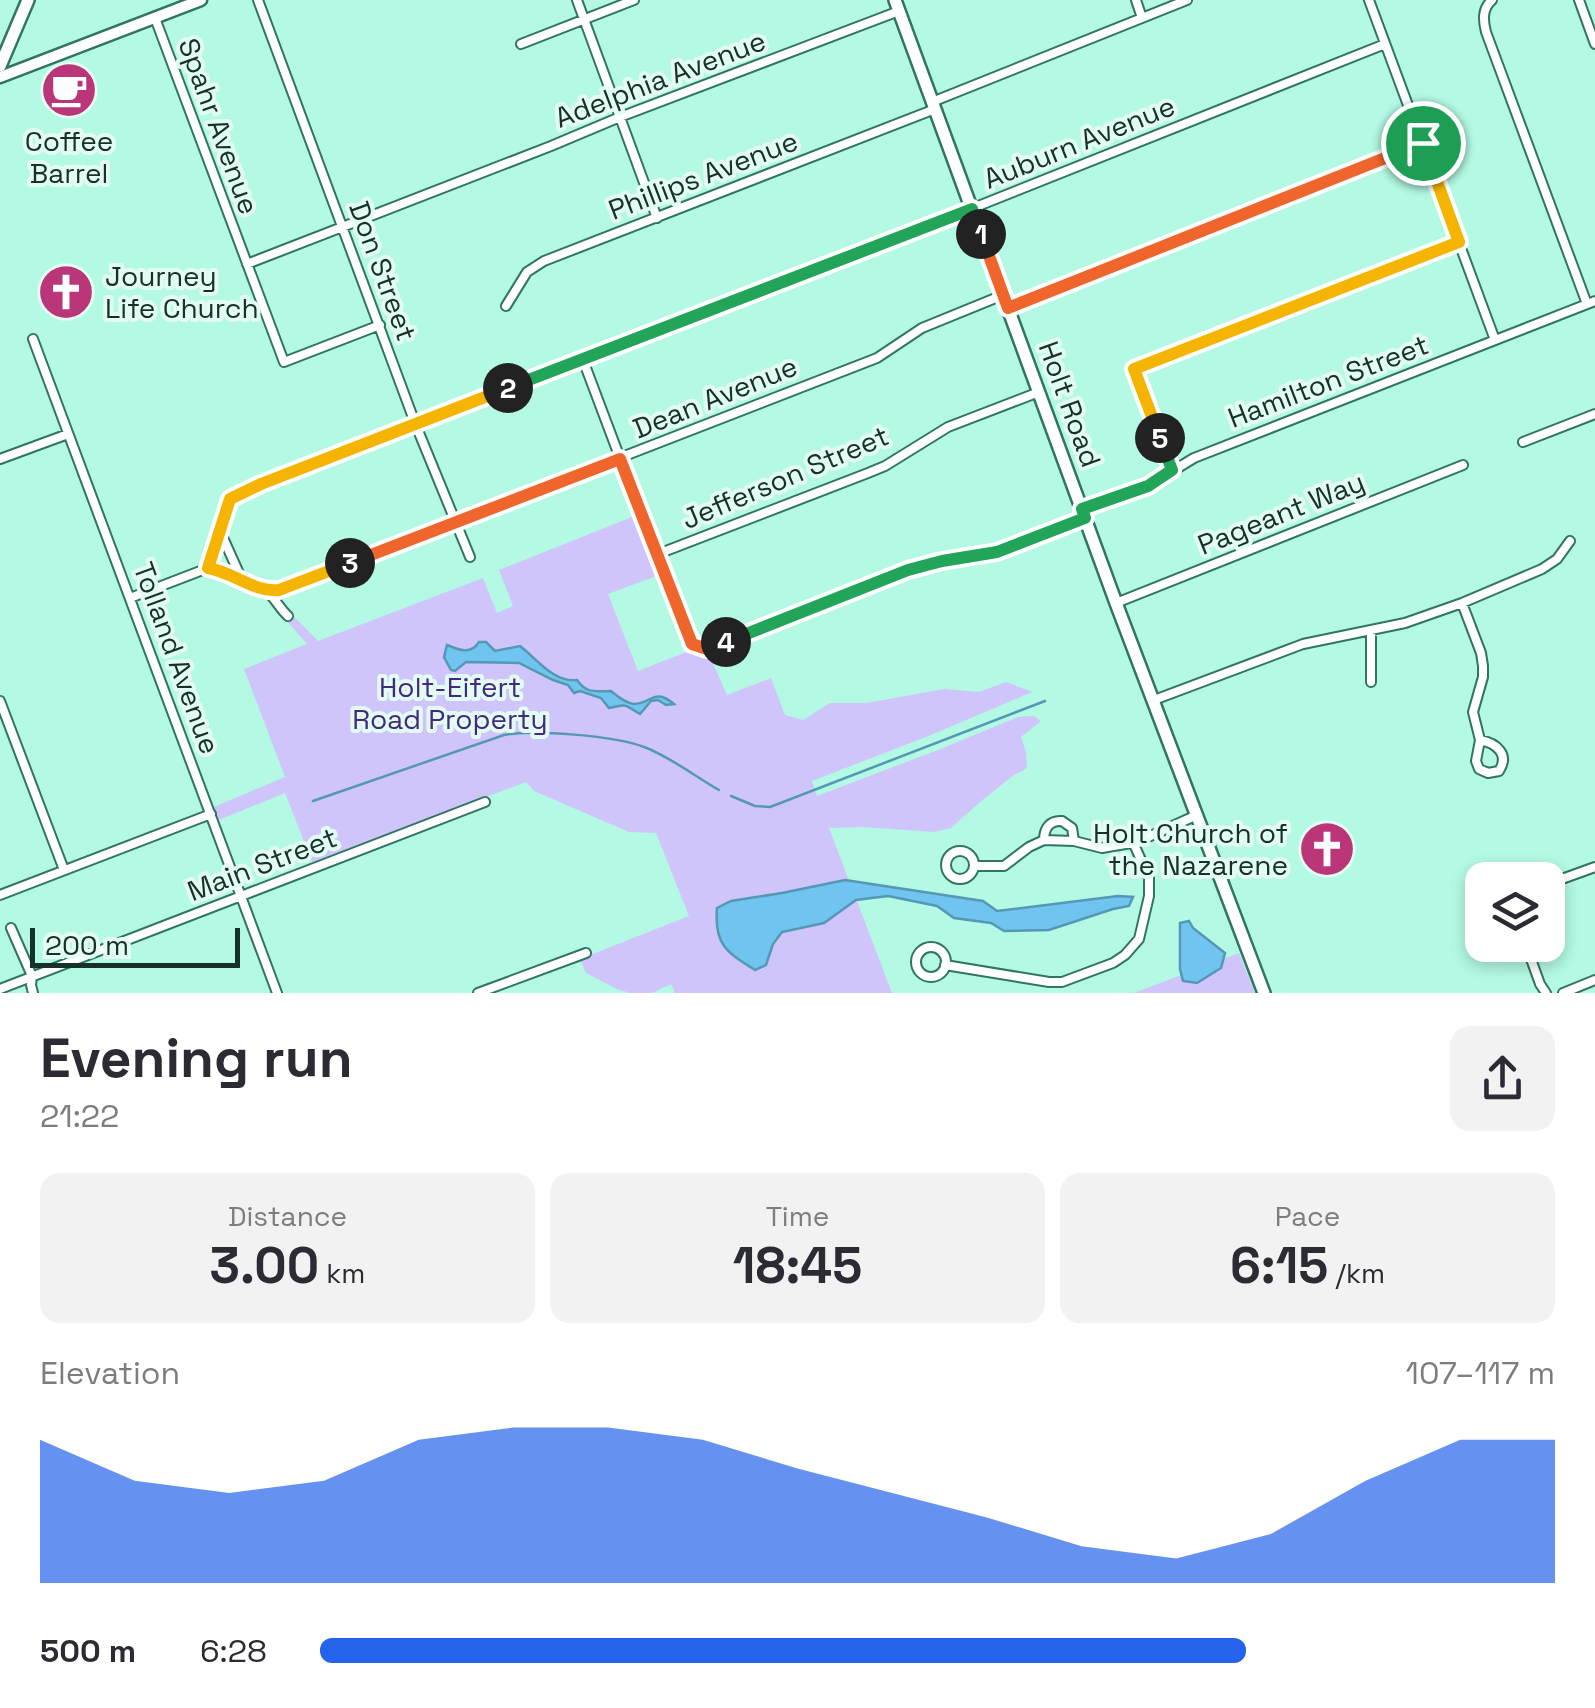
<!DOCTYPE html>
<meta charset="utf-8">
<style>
body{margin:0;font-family:"Space Grotesk",sans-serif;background:#f2f2f3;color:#2b2b33;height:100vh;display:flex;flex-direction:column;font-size:38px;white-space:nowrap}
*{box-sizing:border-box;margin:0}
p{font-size:32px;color:#7c7c81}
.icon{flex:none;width:55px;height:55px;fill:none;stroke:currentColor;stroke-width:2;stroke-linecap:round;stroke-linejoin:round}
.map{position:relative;height:993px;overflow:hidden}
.panel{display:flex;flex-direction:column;background:#fff;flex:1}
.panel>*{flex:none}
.controls{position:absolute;left:1465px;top:862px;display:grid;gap:20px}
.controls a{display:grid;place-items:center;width:100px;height:100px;border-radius:20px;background:#fff;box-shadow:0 5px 15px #0003;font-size:50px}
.scale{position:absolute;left:30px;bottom:25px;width:210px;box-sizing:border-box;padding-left:10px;border:5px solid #153129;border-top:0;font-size:28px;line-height:35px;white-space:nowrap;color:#153129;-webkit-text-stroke:8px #e2fcf3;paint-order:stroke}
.pin{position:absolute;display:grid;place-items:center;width:85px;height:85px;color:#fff;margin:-42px;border:5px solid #fff;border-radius:50%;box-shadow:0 2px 10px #0007}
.km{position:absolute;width:50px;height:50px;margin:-25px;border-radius:50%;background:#222;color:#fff;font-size:28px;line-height:50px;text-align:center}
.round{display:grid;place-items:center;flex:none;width:105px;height:105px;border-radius:20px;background:#f2f2f3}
.headline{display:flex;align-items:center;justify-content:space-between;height:170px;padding:0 40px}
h1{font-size:55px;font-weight:600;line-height:75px}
.figures{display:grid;grid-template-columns:repeat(3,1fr);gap:15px;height:170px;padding:10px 40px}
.figures div{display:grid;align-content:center;border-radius:20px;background:#f2f2f3;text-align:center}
.figures b{font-size:50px;font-weight:600}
.figures small{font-size:28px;font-weight:400}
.figures p{font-size:28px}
.chart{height:280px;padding:20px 40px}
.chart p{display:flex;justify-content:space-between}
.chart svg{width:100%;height:180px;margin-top:10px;fill:#2563eb;opacity:.7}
ul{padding:0 40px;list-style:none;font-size:32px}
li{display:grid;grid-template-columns:160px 120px 1fr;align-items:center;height:75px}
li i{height:25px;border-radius:12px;background:#2563eb}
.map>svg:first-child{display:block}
</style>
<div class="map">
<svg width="1595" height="993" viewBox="0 0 1595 993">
<rect width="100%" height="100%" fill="#b3f9e3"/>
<path fill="#d0c5fb" d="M637,515L659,575L608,594L638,671L689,651L698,656L709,654L727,695L771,678L785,715L803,720L830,703H867L944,689L979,692L1006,682L1032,692L931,735L812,781L817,796L938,750L1018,717L1034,716L1041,721L1021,737L1026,752L1027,768L1014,775L980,802L951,828L934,832L864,827L829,828L892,993H675L671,984L652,993H630L617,989L586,973L580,959L689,916L656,833L629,832L534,791L526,782L312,862L285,793L214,822L209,809L285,777L244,669L307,644L285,619L290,613L318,641L483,578L497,613L513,606L499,570Z
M1239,953L1255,993H1134Z"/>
<path fill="#70c4f0" stroke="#5598b4" stroke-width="2.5" d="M479,642H486L495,651L520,646C537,659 554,683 577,680C587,694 595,691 611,691C617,696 625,703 634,704C651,704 654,687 674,704L666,705L658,700L651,701L640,714C623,704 628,704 609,708L601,698L580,691L574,693L568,685L553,680L519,663L466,662L455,671L451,670L444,657L447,645C459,650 471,655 479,642Z
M845,880L983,901L997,911L1118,896L1133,897L1129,906L1113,909L1049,930L1004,931L991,923L954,918L937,906L888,896L856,900L824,923L782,932L773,944L766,965L755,970C726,952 714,944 717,908L731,901L782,893Z
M1189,921L1193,928L1225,953L1221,968L1197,983L1183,981L1180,969V923Z"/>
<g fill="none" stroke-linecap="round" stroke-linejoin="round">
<path stroke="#5598b4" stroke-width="2.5" d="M731,796L755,806L770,807L1045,701
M313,801L504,735C533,729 616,736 644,747C669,756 696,777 719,790"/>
<g stroke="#307463" stroke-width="12">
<path id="minor" d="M258,0L415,423L470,557
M577,0L657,218
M1136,0L1142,18
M1369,0L1495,340
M1492,0C1482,9 1483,20 1486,32L1587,304
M1579,0L1595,44
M155,18L284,362L380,325
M521,44L634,0
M932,102L1187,0
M247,264L551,146L620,117L899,11
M506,306L527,272L544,261L935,109
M1008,308L1423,143
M33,339L277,993
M583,360L687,636L692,644L703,649L717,646L908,570L942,561L997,552L1085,518
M1523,442L1595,414
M0,459L68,434
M1172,471L1134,369L1459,242
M1082,509L1148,486L1194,458L1595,301
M658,554L868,473L885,466L948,427L1039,392
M208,568C225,571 250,580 265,590C274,596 279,608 288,616
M208,568L220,531
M242,580L220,531L230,499L415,423L953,216L1385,44
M268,592L279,590L877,358L922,328L1003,295
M130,598L208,568
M1116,603L1463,465
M1462,603L1481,653L1483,666V677L1473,712L1480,740L1476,761L1479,769L1488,773L1499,771C1510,754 1496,743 1480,740
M1371,631V682
M1154,700L1303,644L1405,623L1462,603L1542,569L1557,559L1570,541
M0,701L64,870
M1044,840C1044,828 1050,820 1062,821L1072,828L1074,841
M946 865a14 14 0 1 1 28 0a14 14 0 1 1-28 0Z
M974,866H1004L1029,847L1044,840L1074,841L1102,848L1137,842L1197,815
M1548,884L1595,867
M0,895L211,814
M11,928L32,976L31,985L33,993
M1526,945L1540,984L1546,993
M916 962a15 15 0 1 1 30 0a15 15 0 1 1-30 0Z
M945,965L1049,982H1062L1113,963L1125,955L1139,939L1149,896V878L1133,842
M0,989L485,802
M478,993L586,953
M1563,993L1595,980"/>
</g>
<g stroke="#307463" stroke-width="15">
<path id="tertiary" d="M0,77L201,0"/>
</g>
<g stroke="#307463" stroke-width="16">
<path id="secondary" d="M895,0L1116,603L1264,993
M0,66L28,0"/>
</g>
<use href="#minor" stroke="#fff" stroke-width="8"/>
<use href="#tertiary" stroke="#fff" stroke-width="10"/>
<use href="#secondary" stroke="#fff" stroke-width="11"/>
</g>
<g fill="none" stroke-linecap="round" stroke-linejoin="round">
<g stroke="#fff" stroke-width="20">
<path id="split-1" d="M981,234L1008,308L1423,143"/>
</g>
<g stroke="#fff" stroke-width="20">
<path id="split-2" d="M508,388L972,209L981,234"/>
</g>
<g stroke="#fff" stroke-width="20">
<path id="split-3" d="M350,563L279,590C255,593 233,572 208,568L230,499L261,484L508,388"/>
</g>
<g stroke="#fff" stroke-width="20">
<path id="split-4" d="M350,563L620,459L692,644L707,649L726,642"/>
</g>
<g stroke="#fff" stroke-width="20">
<path id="split-5" d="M726,642L908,570L942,561L997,552L1085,518L1082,509L1148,486L1172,470L1160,438"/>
</g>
<g stroke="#fff" stroke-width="20">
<path id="split-6" d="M1160,438L1134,369L1459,242L1423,143"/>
</g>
<use href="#split-1" stroke="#f0652b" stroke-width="12"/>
<use href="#split-2" stroke="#22a559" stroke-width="12"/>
<use href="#split-3" stroke="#f5b400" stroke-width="12"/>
<use href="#split-4" stroke="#f0652b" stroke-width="12"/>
<use href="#split-5" stroke="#22a559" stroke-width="12"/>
<use href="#split-6" stroke="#f5b400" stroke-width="12"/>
</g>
<defs>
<g id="cafe-disc" transform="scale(2.875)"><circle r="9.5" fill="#bb3579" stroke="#e2fcf3"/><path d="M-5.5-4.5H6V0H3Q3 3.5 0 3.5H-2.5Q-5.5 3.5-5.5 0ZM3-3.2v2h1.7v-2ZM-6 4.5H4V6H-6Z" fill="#fff"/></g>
<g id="church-disc" transform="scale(2.875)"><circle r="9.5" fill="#bb3579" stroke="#e2fcf3"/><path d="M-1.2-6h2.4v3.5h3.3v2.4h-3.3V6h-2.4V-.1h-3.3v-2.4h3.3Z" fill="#fff"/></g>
</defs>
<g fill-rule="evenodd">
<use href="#cafe-disc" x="69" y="90"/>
<use href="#church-disc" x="66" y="292"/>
<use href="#church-disc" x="1327" y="849"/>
</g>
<g text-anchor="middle" stroke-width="8" stroke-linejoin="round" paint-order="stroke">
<g font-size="28" fill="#153129" stroke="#e2fcf3">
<text transform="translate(660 79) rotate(-21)" y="10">Adelphia Avenue</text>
<text transform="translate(219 126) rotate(70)" y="10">Spahr Avenue</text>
<text transform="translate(1079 142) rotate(-22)" y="10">Auburn Avenue</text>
<text transform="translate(703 175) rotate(-21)" y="10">Phillips Avenue</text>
<text transform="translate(383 271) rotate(70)" y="10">Don Street</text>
<text transform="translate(1328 381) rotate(-21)" y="10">Hamilton Street</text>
<text transform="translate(715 397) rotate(-22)" y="10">Dean Avenue</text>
<text transform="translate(1070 404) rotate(70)" y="10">Holt Road</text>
<text transform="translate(785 477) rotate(-23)" y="10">Jefferson Street</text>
<text transform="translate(1281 513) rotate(-22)" y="10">Pageant Way</text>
<text transform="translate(177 658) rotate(70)" y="10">Tolland Avenue</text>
<text transform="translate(262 864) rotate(-21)" y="10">Main Street</text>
</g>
<g font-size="28" fill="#153129" stroke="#e2fcf3">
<text x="69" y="151">Coffee<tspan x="69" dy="32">Barrel</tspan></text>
<text x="105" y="286" text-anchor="start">Journey<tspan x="105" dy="32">Life Church</tspan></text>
<text x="1288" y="843" text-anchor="end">Holt Church of<tspan x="1288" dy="32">the Nazarene</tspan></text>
</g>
<g font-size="28" fill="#44297d" stroke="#e2fcf3">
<text x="450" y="697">Holt-Eifert<tspan x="450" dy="32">Road Property</tspan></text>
</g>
</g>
</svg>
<div class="controls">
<a><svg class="icon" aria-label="layers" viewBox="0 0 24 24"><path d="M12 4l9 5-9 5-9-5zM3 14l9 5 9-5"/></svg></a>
</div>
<div class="scale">200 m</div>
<div class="pin" style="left:1423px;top:143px;background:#1e9e55"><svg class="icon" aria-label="arrive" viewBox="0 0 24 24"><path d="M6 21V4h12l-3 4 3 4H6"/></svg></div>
<b class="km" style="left:981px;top:234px">1</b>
<b class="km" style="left:508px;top:388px">2</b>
<b class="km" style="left:350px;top:563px">3</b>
<b class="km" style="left:726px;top:642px">4</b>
<b class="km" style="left:1160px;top:438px">5</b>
</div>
<section class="panel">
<div class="headline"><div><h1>Evening run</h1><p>21:22</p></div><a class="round"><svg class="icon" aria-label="share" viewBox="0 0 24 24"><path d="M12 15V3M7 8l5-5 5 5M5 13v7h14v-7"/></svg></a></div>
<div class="figures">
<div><p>Distance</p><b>3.00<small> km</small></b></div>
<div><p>Time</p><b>18:45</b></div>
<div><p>Pace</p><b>6:15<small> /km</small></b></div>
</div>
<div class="chart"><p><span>Elevation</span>107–117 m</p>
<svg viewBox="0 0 160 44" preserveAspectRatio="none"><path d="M0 44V9L10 19L20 22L30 19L40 9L50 6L60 6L70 9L80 16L90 22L100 28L110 35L120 38L130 32L140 19L150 9L160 9V44z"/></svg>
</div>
<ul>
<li><b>500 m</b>6:28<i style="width:75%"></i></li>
</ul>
</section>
